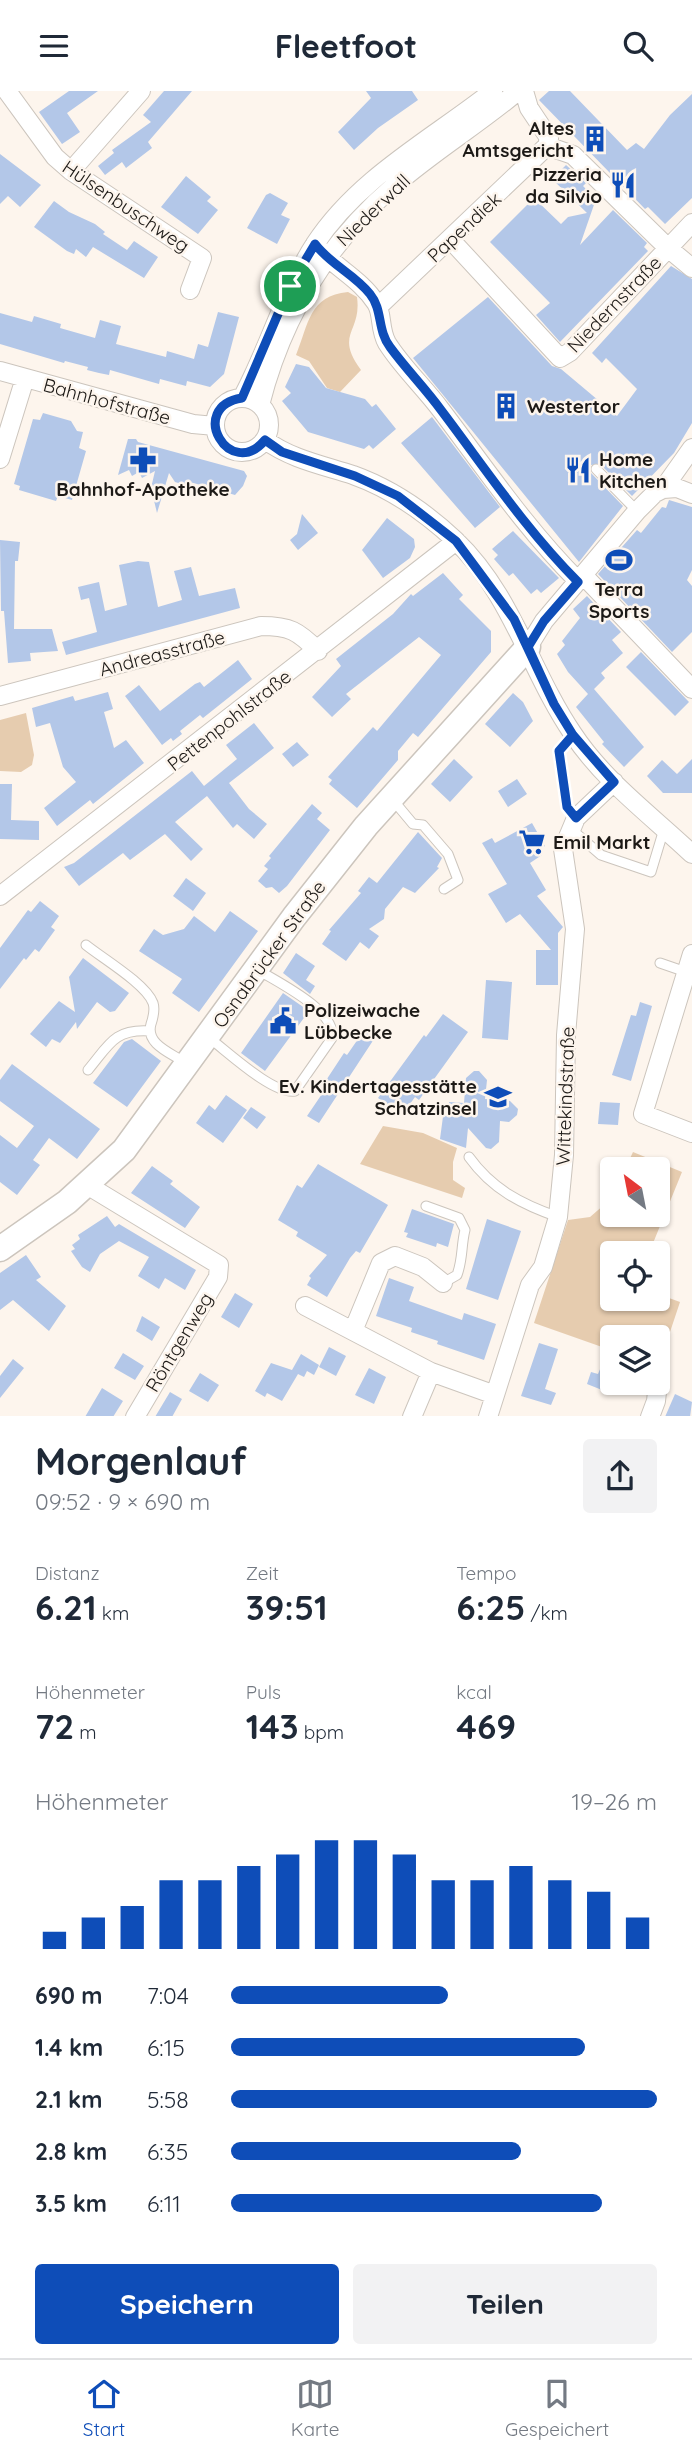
<!DOCTYPE html>
<html lang="de">
<meta charset="utf-8">
<style>
body{margin:0;font-family:Quicksand,sans-serif;background:#f2f2f3;color:#1f2937;height:100vh;display:flex;flex-direction:column;font-size:26px;white-space:nowrap}
*{box-sizing:border-box;margin:0}
p{font-size:23px;color:#747a83}
.icon{flex:none;width:38px;height:38px;fill:none;stroke:currentColor;stroke-width:2;stroke-linecap:round;stroke-linejoin:round}
.map{position:relative;height:1325px;overflow:hidden}
.details{display:flex;flex-direction:column;background:#fff;flex:1}
.details>*{flex:none}
.needle{width:46px;rotate:328deg}
.fabs{position:absolute;left:600px;top:1066px;display:grid;gap:14px}
.fabs a{display:grid;place-items:center;width:70px;height:70px;border-radius:7px;background:#fff;box-shadow:0 2px 5px #0004;font-size:35px}
.pin{position:absolute;display:grid;place-items:center;width:60px;height:60px;color:#fff;margin:-30px;border:4px solid #fff;border-radius:50%;box-shadow:0 2px 7px #0007}
.round{display:grid;place-items:center;flex:none;width:74px;height:74px;border-radius:7px;background:#f2f2f3}
.headline{display:flex;align-items:center;justify-content:space-between;height:119px;padding:0 35px}
h1{font-size:38px;font-weight:700;line-height:52px}
.figures{display:grid;grid-template-columns:repeat(3,1fr);gap:10px;height:119px;padding:7px 35px}
.figures div{display:grid;align-content:center}
.figures b{font-size:35px;font-weight:700}
.figures small{font-size:19px;font-weight:400}
.figures p{font-size:19px}
.chart{height:196px;padding:14px 35px}
.chart p{display:flex;justify-content:space-between}
.chart svg{width:100%;height:126px;margin-top:7px;stroke:#0e4db8;stroke-width:6}
.button{display:flex;gap:14px;margin-top:auto;padding:14px 35px}
.button a{flex:1;height:80px;border-radius:7px;background:#0e4db8;color:#fff;font-size:28px;font-weight:700;line-height:80px;text-align:center}
.button a+a{background:#f2f2f3;color:#1f2937}
ul{padding:0 35px;list-style:none;font-size:23px}
li{display:grid;grid-template-columns:112px 84px 1fr;align-items:center;height:52px}
li i{height:18px;border-radius:9px;background:#0e4db8}
header{display:flex;justify-content:space-between;align-items:center;height:91px;padding:0 35px;background:#fff;font-size:32px;font-weight:700}
.tab-bar{display:flex;justify-content:space-around;align-items:center;height:98px;border-top:2px solid #e0e1e3;background:#fff;font-size:19px;color:#747a83}
.tab-bar a{display:grid;justify-items:center;gap:4px}
.tab-bar .on{color:#0e4db8}
.map>svg:first-child{display:block}
</style>
<header><svg class="icon" aria-label="menu" viewBox="0 0 24 24"><path d="M4 6h16M4 12h16M4 18h16"/></svg>Fleetfoot<svg class="icon" aria-label="search" viewBox="0 0 24 24"><circle cx="10" cy="10" r="6"/><path d="M15 15l6 6"/></svg></header>
<div class="map">
<svg width="692" height="1326" viewBox="0 0 692 1326">
<rect width="100%" height="100%" fill="#fdf5ed"/>
<path fill="#e6ccaf" d="M348,201L357,206C362,242 334,242 361,279L340,301L327,297L309,270L296,264C309,232 309,205 348,201Z
M26,622L34,664L32,674L21,681L0,680V629Z
M383,1035L423,1042L457,1057L453,1071V1089L465,1097L462,1107L360,1073Z
M633,1061L682,1081L649,1162H612V1208H658V1203L680,1211L670,1241L657,1236L652,1246H612V1267L606,1265L602,1256L534,1232L568,1129L590,1126L612,1107V1124H658V1078H625Z"/>
<path fill="#b3c7e8" d="M69,0H98L67,22L80,41L62,53L39,21Z
M164,0H192L148,51L152,57L126,77L122,71L105,84L98,75L114,62L112,59L151,31L143,24Z
M366,0H412L418,9L378,37L354,59L338,41L371,7Z
M549,0H570L627,59L636,52L644,58L670,24L692,3V107L665,133L648,116L645,118L539,9Z
M0,63L41,94L20,116L8,105L0,113Z
M566,74L586,92L583,95L596,108L580,154L613,119L647,152L644,156L648,160L560,251L536,224L550,212L490,151L534,107L561,133L568,126L587,122L552,88Z
M186,85L211,106L207,110L218,119L198,143L161,116Z
M270,102L288,112L281,124L290,128L277,153L247,137L266,104Z
M54,110L69,121L95,133L105,141L103,143L127,159L134,150L158,166L144,187L93,156L86,166L76,158L74,163L67,160L34,136Z
M671,175L692,188V332L674,362L632,405L600,373L591,374V382L623,415L579,471L413,267L488,206L552,275L561,278L617,325L637,298L606,267L602,272L592,262Z
M218,221L239,226L224,283L210,296L187,290L186,295L160,288L159,293L110,279L109,284L99,282L87,279L88,276L65,270L64,272L0,253V222L32,231L34,225L61,233L60,237L95,247L100,229L121,235L116,253L166,266L167,260L194,268L198,253L208,256Z
M296,273L309,276L326,297L365,308L372,316L376,313L396,338L373,358L369,354L364,358L308,341L282,310L291,302L285,296Z
M43,322L71,330L77,340L83,341L79,357L86,360L72,409L58,405L56,410L19,399L20,395L14,393L33,328L40,329Z
M432,326L500,416L475,437L401,352Z
M128,348H136L138,351L244,380L247,385L243,395L235,404L190,391L195,397L175,391L169,382L157,422L151,397L155,380L142,387L139,381L132,385L129,379L118,384Z
M669,409L692,416V479L687,489L692,495V541L672,561L598,483L637,439L641,442L662,416L666,417Z
M302,423L318,442L298,459L290,449L297,443Z
M387,427L414,448L415,456L410,467L383,487L362,459Z
M513,440L559,487L541,502L537,498L531,503L513,482L509,485L494,468L498,464L492,458Z
M0,449L20,451L18,470H15L14,538H52L58,560L30,562L31,570L8,572L4,520H1Z
M138,470L149,471L158,516L182,509L174,480L191,476L199,505L235,497L240,517L66,564L62,551L97,541L89,507L81,509L78,496L99,491L105,520L127,514L119,474Z
M443,482L463,504L459,508L491,540V561L418,646L413,642L398,660V669L357,717L329,693L332,689L328,686L373,636L377,640L441,564L419,546L346,603L351,608L332,626L312,606L341,575L336,568L393,523L411,503L413,505Z
M587,505L621,541L612,549L623,562L601,582L605,587L594,598L644,656L624,676L602,653L604,651L576,616L588,603L568,581L557,563L565,554L562,550L580,527L573,518Z
M641,561L689,611L675,625L626,576Z
M238,569L252,588L203,627L200,624L180,640L182,643L173,650L171,647L162,654L125,605L139,594L160,620L195,593L200,591L204,596Z
M108,601L113,618L104,621L114,657L126,649L144,672L93,713L90,709L57,735L44,717L76,691L63,676L50,632L36,636L32,617L73,605L75,610Z
M513,602L523,611L533,630L510,656L485,633Z
M254,632L274,657L229,692L249,718L267,733L254,748L237,733L233,737L207,705L175,731L203,758L191,770L165,743L130,769L123,762L79,795L64,776L74,772L192,680L204,695L237,668L226,654Z
M297,651L309,664L293,676L282,663Z
M454,668L473,686L450,711L431,693Z
M692,668V702H663L647,685L662,669L677,683Z
M517,688L527,703L508,716L498,700Z
M0,693H12L11,729L39,730V749L0,748Z
M312,713L322,722L317,728L330,739L287,795L279,802L272,796L266,797L258,790L268,778L264,775L271,767L269,765Z
M532,732L545,755L538,759L542,764L530,772L546,799L537,805L563,836L558,842V894H536V859H551L520,823L506,832L488,803L507,793L482,752L492,747L495,752Z
M418,741L442,767L437,776L439,777L415,802L403,796L385,818L384,828L369,838L379,845L369,858L360,851L346,870L322,853L331,840L329,839L361,802L358,800L369,786L377,792Z
M186,787L206,802L193,820L173,805Z
M40,810L59,825L51,836L55,839L39,861L35,858L26,869L24,867L0,898V857L28,819L31,821Z
M230,820L258,840L199,921L172,902L182,888L139,860L154,838L163,844L184,838L194,825L215,841Z
M296,862L315,875L306,889L315,895L310,903L283,882Z
M83,867L129,902L115,920L110,921L97,911L77,938L76,931L60,952L52,948L46,956L30,943L59,910L75,921L69,886Z
M486,889L512,891L508,949L482,947Z
M283,902L309,920L265,980L241,962Z
M640,911L652,915L631,990L612,984L631,924L636,925Z
M443,923L468,941L419,1009L415,1006L402,1024L378,1007L424,944L426,946Z
M365,938L376,945L319,1032L307,1025L324,1000L321,997L344,962L347,964Z
M132,948L161,970L127,1016L93,992L124,951Z
M12,973L100,1038L77,1068L49,1047L33,1069L40,1074L17,1104L0,1091V1044L17,1057L34,1035L0,1010V989Z
M474,980H479L487,989L485,1008L510,1010L518,1018L517,1024L509,1031L500,1030L499,1051L491,1058L486,1057L468,1037L466,1057L440,1048L444,1018H449V1011L464,1012L466,987Z
M226,1004L247,1019L223,1052L196,1032L209,1014L215,1019Z
M600,1011L620,1012L618,1034L598,1033Z
M251,1016L266,1026L257,1038L243,1027Z
M318,1073L388,1114L360,1162L356,1160L350,1167L327,1206L307,1194L311,1187L309,1185L327,1164L296,1145L298,1141L278,1129L297,1094L302,1097Z
M152,1075L173,1090L170,1093L200,1116L185,1137L131,1102Z
M412,1118L454,1133L448,1156L437,1152L436,1156L406,1146L408,1142L404,1141Z
M107,1125L115,1136L119,1133L196,1179L185,1199L165,1187L159,1198L138,1185L149,1166L119,1150L100,1163L90,1181L82,1176L71,1160L75,1158L72,1154L80,1148L78,1144Z
M487,1128L521,1140L498,1209L466,1198Z
M26,1164L41,1186L36,1189L66,1215L49,1240L13,1209L0,1219V1182Z
M389,1187L414,1196L409,1210L462,1229L464,1222L496,1233L484,1269L437,1253L438,1250L411,1241L412,1237L376,1225Z
M235,1202L253,1213L239,1237L221,1226Z
M142,1225L160,1236L152,1250L136,1240Z
M539,1252L558,1258L545,1298L556,1302L551,1314L521,1305Z
M329,1256L346,1265L336,1285L319,1276Z
M123,1262L144,1275L135,1289L114,1277Z
M301,1263L319,1274L314,1284L307,1280L304,1286L298,1283L282,1310L267,1302L265,1306L255,1300L271,1272L292,1279Z
M13,1268L24,1277L0,1307V1285Z
M603,1271L612,1274V1298L609,1297L607,1301L587,1293L591,1281L598,1283Z
M369,1277L386,1286L374,1313L355,1304Z
M200,1282L219,1294L208,1311L189,1300Z
M102,1297L123,1310L113,1326H85Z
M170,1301L182,1308L172,1326H155Z
M675,1303L692,1311L690,1326H665Z"/>
<g fill="none" stroke-linecap="round" stroke-linejoin="round">
<g stroke="#ccc5bd" stroke-width="11">
<path id="lane" d="M596,378L637,420
M573,644L559,660L567,716L576,727
M393,709L413,733L423,734L448,763L458,789L444,798
M571,738L601,764L651,781L664,738
M86,854C102,867 146,893 153,912C155,918 153,927 151,933C145,953 171,962 184,971
M660,872L686,881
M208,946C227,960 273,1004 295,1000L332,947C337,920 279,892 258,879
M88,979C109,954 114,938 149,940
M469,1066C492,1098 521,1113 558,1126
M426,1115L459,1127L465,1139C461,1155 463,1168 457,1184L443,1192"/>
</g>
<g stroke="#ccc5bd" stroke-width="20">
<path id="street" d="M7,0L55,66L71,80L202,167L190,199
M524,0L529,17L549,47L547,55
M547,55L573,64L668,157L692,177
M71,80L141,0
M450,148L560,267L570,261L692,132
M315,153C333,176 360,187 376,212C383,222 379,238 387,252C402,276 424,296 441,319C485,377 526,438 578,490
M379,215L547,55
M0,280L193,333L215,335
M242,307C269,257 284,201 315,153C358,87 432,48 493,0
M215 334a27 27 0 1 1 54 0a27 27 0 1 1-54 0Z
M260,314C282,227 326,153 395,94C434,60 479,33 518,0
M265,349C291,368 322,374 353,384C392,398 425,421 455,449C512,503 530,580 573,643C604,690 652,725 692,763
M0,368L25,287
M663,398L677,397L692,403
M583,484L692,598
M528,556L544,530L637,420L655,402L663,398L692,357
M0,605L261,535C290,535 298,540 318,560
M0,805L456,450
M692,863L643,1023L692,1042
M87,1094L219,1174L218,1186L135,1326
M305,1215L431,1281L495,1304
M353,1240L381,1172L395,1165L423,1176L443,1192
M412,1326L431,1281
M488,1326L530,1194L543,1176L558,1126L564,1064L566,944L575,838L563,758L576,727L614,691
M650,1326L656,1310L658,1292"/>
</g>
<g stroke="#ccc5bd" stroke-width="27">
<path id="secondary" d="M0,1158L67,1111L124,1059L294,826L366,735L528,556"/>
</g>
<use href="#lane" stroke="#fff" stroke-width="9"/>
<use href="#street" stroke="#fff" stroke-width="18"/>
<use href="#secondary" stroke="#fff" stroke-width="24"/>
</g>
<g fill="none" stroke-linecap="round" stroke-linejoin="round">
<g stroke="#fff" stroke-width="14">
<path id="route" d="M290,195L242,307C186,316 230,391 265,349L282,361L355,385L398,405L456,450L514,528L554,613L573,644L614,691L576,727L567,716L559,660L573,644L554,613L528,556L544,530L578,491C526,439 485,377 441,319C425,297 406,278 390,256C377,239 383,219 370,203C354,183 331,174 315,153L290,195"/>
</g>
<use href="#route" stroke="#0e4db8" stroke-width="9"/>
</g>
<defs>
<g id="building-bare" transform="scale(2.1)"><path d="M-4-6H4V6H1V3H-1V6H-4ZM-2.5-4.3h1.7v1.8h-1.7ZM.8-4.3h1.7v1.8H.8ZM-2.5-1h1.7V.8h-1.7ZM.8-1h1.7V.8H.8Z" fill="#0e4db8" stroke="#fdf5ed" stroke-width="2.5" paint-order="stroke"/></g>
<g id="restaurant-bare" transform="scale(2.1)"><path d="M-5-6h1v4h1v-4h1v4h1v-4h1v5L-1.5 .5V6h-2V.5L-5-1ZM5-6V6H3V1.5H1.5Q1.5-4 5-6Z" fill="#0e4db8" stroke="#fdf5ed" stroke-width="2.5" paint-order="stroke"/></g>
<g id="pharmacy-bare" transform="scale(2.1)"><path d="M-2-6h4v4h4v4h-4v4h-4v-4h-4v-4h4Z" fill="#0e4db8" stroke="#fdf5ed" stroke-width="2.5" paint-order="stroke"/></g>
<g id="stadium-bare" transform="scale(2.1)"><path d="M0-5a6.5 5 0 1 0 0 10a6.5 5 0 1 0 0-10ZM-3.5-1.8h7v3.6h-7Z" fill="#0e4db8" stroke="#fdf5ed" stroke-width="2.5" paint-order="stroke"/></g>
<g id="supermarket-bare" transform="scale(2.1)"><path d="M-6-5.5h2.5l.6 2H6L4.5 2H-2.5L-4.4-4H-6ZM-1.5 3.2a1.3 1.3 0 1 0 .1 0ZM3 3.2a1.3 1.3 0 1 0 .1 0Z" fill="#0e4db8" stroke="#fdf5ed" stroke-width="2.5" paint-order="stroke"/></g>
<g id="civic-bare" transform="scale(2.1)"><path d="M-.6-6.5H3V-4.5H.6V-3L4-1V1h2V6H-6V1h2V-1L-.6-3ZM-1.2 2.5V6h2.4V2.5Z" fill="#0e4db8" stroke="#fdf5ed" stroke-width="2.5" paint-order="stroke"/></g>
<g id="school-bare" transform="scale(2.1)"><path d="M0-5L7-2L0 1L-7-2ZM-4 1L0 2.5L4 1V4Q0 6-4 4Z" fill="#0e4db8" stroke="#fdf5ed" stroke-width="2.5" paint-order="stroke"/></g>
</defs>
<g fill-rule="evenodd">
<use href="#building-bare" x="595" y="48"/>
<use href="#restaurant-bare" x="623" y="94"/>
<use href="#building-bare" x="506" y="315"/>
<use href="#pharmacy-bare" x="143" y="369"/>
<use href="#restaurant-bare" x="578" y="379"/>
<use href="#stadium-bare" x="619" y="469"/>
<use href="#supermarket-bare" x="532" y="751"/>
<use href="#civic-bare" x="283" y="930"/>
<use href="#school-bare" x="498" y="1006"/>
</g>
<g text-anchor="middle" stroke-width="5" stroke-linejoin="round" paint-order="stroke">
<g font-size="19" font-weight="bold" fill="#1d1a17" stroke="#fdf5ed" text-anchor="start">
<text x="574" y="44" text-anchor="end">Altes<tspan x="574" dy="22">Amtsgericht</tspan></text>
<text x="602" y="90" text-anchor="end">Pizzeria<tspan x="602" dy="22">da Silvio</tspan></text>
<text x="527" y="322">Westertor</text>
<text x="599" y="375">Home<tspan x="599" dy="22">Kitchen</tspan></text>
<text x="143" y="405" text-anchor="middle">Bahnhof-Apotheke</text>
<text x="619" y="505" text-anchor="middle">Terra<tspan x="619" dy="22">Sports</tspan></text>
<text x="553" y="758">Emil Markt</text>
<text x="304" y="926">Polizeiwache<tspan x="304" dy="22">Lübbecke</tspan></text>
<text x="477" y="1002" text-anchor="end">Ev. Kindertagesstätte<tspan x="477" dy="22">Schatzinsel</tspan></text>
</g>
<g font-size="19" fill="#1d1a17" stroke="#fdf5ed">
<text transform="translate(126 115) rotate(34)" y="7">Hülsenbuschweg</text>
<text transform="translate(373 119) rotate(-44)" y="7">Niederwall</text>
<text transform="translate(464 136) rotate(-43)" y="7">Papendiek</text>
<text transform="translate(614 213) rotate(-46)" y="7">Niedernstraße</text>
<text transform="translate(107 310) rotate(15)" y="7">Bahnhofstraße</text>
<text transform="translate(162 562) rotate(-15)" y="7">Andreasstraße</text>
<text transform="translate(229 629) rotate(-38)" y="7">Pettenpohlstraße</text>
<text transform="translate(269 863) rotate(-54)" y="7">Osnabrücker Straße</text>
<text transform="translate(565 1005) rotate(-88)" y="7">Wittekindstraße</text>
<text transform="translate(179 1251) rotate(-59)" y="7">Röntgenweg</text>
</g>
</g>
</svg>
<div class="fabs">
<a><svg class="needle" viewBox="-14 -14 28 28"><path d="M0-13l5 13h-10z" fill="#e53935"/><path d="M0 13l5-13h-10z" fill="#747a83"/></svg></a>
<a><svg class="icon" aria-label="locate" viewBox="0 0 24 24"><circle cx="12" cy="12" r="6"/><path d="M12 2v4M12 18v4M2 12h4M18 12h4"/></svg></a>
<a><svg class="icon" aria-label="layers" viewBox="0 0 24 24"><path d="M12 4l9 5-9 5-9-5zM3 14l9 5 9-5"/></svg></a>
</div>
<div class="pin" style="left:290px;top:195px;background:#1e9e55"><svg class="icon" aria-label="arrive" viewBox="0 0 24 24"><path d="M6 21V4h12l-3 4 3 4H6"/></svg></div>
</div>
<section class="details">
<div class="headline"><div><h1>Morgenlauf</h1><p>09:52 · 9 × 690 m</p></div><a class="round"><svg class="icon" aria-label="share" viewBox="0 0 24 24"><path d="M12 15V3M7 8l5-5 5 5M5 13v7h14v-7"/></svg></a></div>
<div class="figures">
<div><p>Distanz</p><b>6.21<small> km</small></b></div>
<div><p>Zeit</p><b>39:51</b></div>
<div><p>Tempo</p><b>6:25<small> /km</small></b></div>
</div>
<div class="figures">
<div><p>Höhenmeter</p><b>72<small> m</small></b></div>
<div><p>Puls</p><b>143<small> bpm</small></b></div>
<div><p>kcal</p><b>469</b></div>
</div>
<div class="chart"><p><span>Höhenmeter</span>19–26 m</p>
<svg viewBox="0 0 160 44" preserveAspectRatio="none"><path d="M5 44V38M15 44V33M25 44V29M35 44V20M45 44V20M55 44V15M65 44V11M75 44V6M85 44V6M95 44V11M105 44V20M115 44V20M125 44V15M135 44V20M145 44V24M155 44V33"/></svg>
</div>
<ul>
<li><b>690 m</b>7:04<i style="width:51%"></i></li>
<li><b>1.4 km</b>6:15<i style="width:83%"></i></li>
<li><b>2.1 km</b>5:58<i style="width:100%"></i></li>
<li><b>2.8 km</b>6:35<i style="width:68%"></i></li>
<li><b>3.5 km</b>6:11<i style="width:87%"></i></li>
</ul>
<div class="button"><a>Speichern</a><a>Teilen</a></div>
</section>
<nav class="tab-bar">
<a class="on"><svg class="icon" aria-label="home" viewBox="0 0 24 24"><path d="M3 11l9-7 9 7M6 9v11h12V9"/></svg>Start</a>
<a><svg class="icon" aria-label="map" viewBox="0 0 24 24"><path d="M3 6l6-2 6 2 6-2v14l-6 2-6-2-6 2zM9 4v14M15 6v14"/></svg>Karte</a>
<a><svg class="icon" aria-label="saved" viewBox="0 0 24 24"><path d="M7 4h10v16l-5-4-5 4z"/></svg>Gespeichert</a>
</nav>
